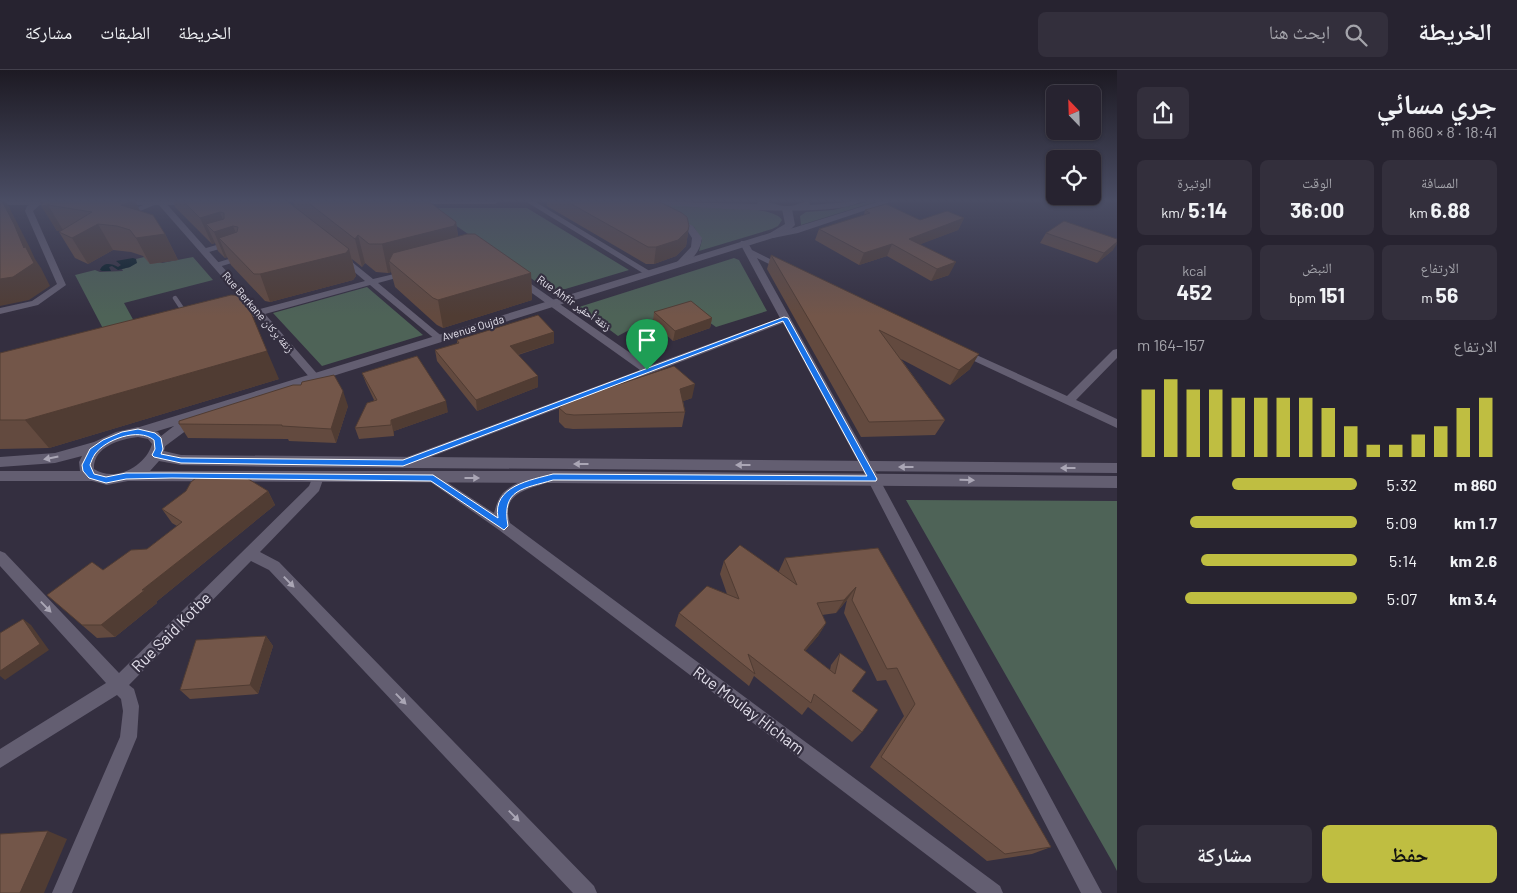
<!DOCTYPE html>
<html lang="ar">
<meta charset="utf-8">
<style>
body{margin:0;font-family:Barlow,"Noto Naskh Arabic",sans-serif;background:#332f3c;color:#f1f3f6;direction:rtl;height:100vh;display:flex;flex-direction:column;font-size:19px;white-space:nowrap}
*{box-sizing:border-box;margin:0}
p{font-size:16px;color:#a4a4ab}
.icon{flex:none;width:28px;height:28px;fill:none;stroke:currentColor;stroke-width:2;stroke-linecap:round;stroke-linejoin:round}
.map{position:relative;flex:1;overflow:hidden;direction:ltr}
.sheet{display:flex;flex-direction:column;background:#272330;width:400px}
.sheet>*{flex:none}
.needle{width:32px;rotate:337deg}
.tools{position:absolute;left:1046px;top:15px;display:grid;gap:10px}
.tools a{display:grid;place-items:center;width:55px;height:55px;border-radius:8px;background:#272330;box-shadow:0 1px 4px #0004,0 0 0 1px #43404c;font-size:25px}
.pin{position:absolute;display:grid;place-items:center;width:42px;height:42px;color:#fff;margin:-51px -21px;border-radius:50% 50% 50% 0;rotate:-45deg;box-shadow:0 0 5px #0007}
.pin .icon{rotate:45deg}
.round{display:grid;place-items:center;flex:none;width:52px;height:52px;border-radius:8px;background:#332f3c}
.head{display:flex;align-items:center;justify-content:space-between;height:85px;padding:0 20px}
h1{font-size:28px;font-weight:700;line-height:38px}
.figures{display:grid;grid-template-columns:repeat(3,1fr);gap:8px;height:85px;padding:5px 20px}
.figures div{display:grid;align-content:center;border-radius:8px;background:#332f3c;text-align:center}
.figures b{font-size:21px;font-weight:700}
.figures small{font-size:14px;font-weight:400}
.figures p{font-size:14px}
.chart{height:140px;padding:10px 20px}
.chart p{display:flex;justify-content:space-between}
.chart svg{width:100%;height:90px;margin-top:5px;stroke:#bfbe41;stroke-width:6}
.cta{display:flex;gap:10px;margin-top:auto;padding:10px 20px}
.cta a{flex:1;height:58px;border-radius:8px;background:#bfbe41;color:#111;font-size:20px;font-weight:700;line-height:58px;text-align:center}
.cta a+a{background:#332f3c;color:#f1f3f6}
ul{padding:0 20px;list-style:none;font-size:16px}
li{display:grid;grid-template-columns:80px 60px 1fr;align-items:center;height:38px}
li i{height:12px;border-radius:6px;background:#bfbe41}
header{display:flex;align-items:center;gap:30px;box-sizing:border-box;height:70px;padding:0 25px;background:#272330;border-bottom:1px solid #43404c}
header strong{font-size:24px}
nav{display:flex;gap:28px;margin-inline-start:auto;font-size:18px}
.search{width:350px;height:45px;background:#332f3c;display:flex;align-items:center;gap:12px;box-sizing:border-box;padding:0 18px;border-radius:8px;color:#a4a4ab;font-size:19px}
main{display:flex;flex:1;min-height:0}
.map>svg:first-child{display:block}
</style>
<header>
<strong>الخريطة</strong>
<div class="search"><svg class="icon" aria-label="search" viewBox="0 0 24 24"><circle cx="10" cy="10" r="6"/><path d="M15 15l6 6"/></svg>ابحث هنا</div>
<nav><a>الخريطة</a><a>الطبقات</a><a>مشاركة</a></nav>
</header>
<main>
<section class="sheet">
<div class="head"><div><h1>جري مسائي</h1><p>18:41 · 8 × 860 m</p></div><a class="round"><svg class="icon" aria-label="share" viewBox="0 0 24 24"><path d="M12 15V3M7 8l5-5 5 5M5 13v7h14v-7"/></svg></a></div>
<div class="figures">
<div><p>المسافة</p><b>6.88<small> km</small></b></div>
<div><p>الوقت</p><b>36:00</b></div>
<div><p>الوتيرة</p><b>5:14<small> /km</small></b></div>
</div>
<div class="figures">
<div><p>الارتفاع</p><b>56<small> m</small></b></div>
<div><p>النبض</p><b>151<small> bpm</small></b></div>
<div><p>kcal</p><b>452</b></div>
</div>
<div class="chart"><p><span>الارتفاع</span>157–164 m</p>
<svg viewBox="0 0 160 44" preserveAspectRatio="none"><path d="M5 44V11M15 44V6M25 44V11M35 44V11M45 44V15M55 44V15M65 44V15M75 44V15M85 44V20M95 44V29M105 44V38M115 44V38M125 44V33M135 44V29M145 44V20M155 44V15"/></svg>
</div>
<ul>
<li><b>860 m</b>5:32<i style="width:57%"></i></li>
<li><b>1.7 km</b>5:09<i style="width:76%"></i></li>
<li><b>2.6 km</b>5:14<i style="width:71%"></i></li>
<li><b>3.4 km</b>5:07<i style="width:78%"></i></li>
</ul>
<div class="cta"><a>حفظ</a><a>مشاركة</a></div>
</section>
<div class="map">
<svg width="1117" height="823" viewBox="0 0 1117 823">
<rect width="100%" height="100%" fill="#342f40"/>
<path fill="#4e6357" d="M871,131H878L801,155L800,146L806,142L833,140Z
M645,135C666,135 774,133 782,150L778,156L772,159L699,181L702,170L694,157Z
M431,138H527L629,200L552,223Z
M144,187L162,193L193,187L213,210L124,233L141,264L110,272L75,205L95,200L100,202L123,201L122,199L130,197L136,189Z
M734,188L739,190L767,241L716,257L683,234L676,243L642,253L618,266L579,237Z
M367,217L423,265L322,296L273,243Z
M906,430L1117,431V801L1113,793Z"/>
<path fill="#021a22" d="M133,188L136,189L137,193L130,197L118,200L112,196L109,197L111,201H102L100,200C103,192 111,193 118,197L121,195L116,191Z"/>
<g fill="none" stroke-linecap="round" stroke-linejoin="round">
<path stroke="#635e71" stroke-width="4.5" d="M132,142L156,132
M204,181L225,175
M217,195L237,189
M175,228L185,243"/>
<path fill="#635e71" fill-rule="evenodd" d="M36,131L43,132L33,141L66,215L38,235L0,244V238L32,231L57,214L25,141L27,136Z
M158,131H164L260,239L365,211L338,188L337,186L341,183L373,209L411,200V204L378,213L444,268L442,270H436L370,215L265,244L320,307L315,310L311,309L256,246L232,251V247L252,241L158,134Z
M525,131H534L653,203L646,205Z
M741,171H747L752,180L788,198L781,200L757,188L873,397L1102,823H1081L861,397L783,253L407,396L403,397L397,393L399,390L640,300L515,211V207H521L649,296L780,248L744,181L740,173Z
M961,278L1067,326L1113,280L1117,279V288L1076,330L1117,349V358L957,283L956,281Z
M318,402L322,404L324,407L319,421L260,482L279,492L594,816L597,823H573L269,500L251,491L129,615L134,619L139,636L137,667L72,823H52L120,667L123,641L121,629L117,625L0,698V679L106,613L0,496V481L5,483L119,603L309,416L314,404Z
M433,403L494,443C496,436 498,429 502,424C510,414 539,402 550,406L552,409L550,412C529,419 500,423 510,453L1000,816L1003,823H977L499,460L429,411L427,408L429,405Z"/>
<path fill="#635e71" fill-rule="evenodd" d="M787,136L792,139L795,155L789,161L776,167L196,349L197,351L195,354L164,377H154L152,373L174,356L138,367L133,365L131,362L133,359L770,163L785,154L782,139Z"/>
<path fill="#635e71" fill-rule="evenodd" d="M0,131H65V132L61,135H0Z
M112,131H197V132L193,135H116L113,134Z
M405,131H499L495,134H409Z
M637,131L757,134L758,131C769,130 778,137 790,136C797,136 802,131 809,132L810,135L861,131C838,150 679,135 641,134Z
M880,131H893L798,163L773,168L768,165L770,163L793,158Z
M672,145L693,156L702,168C701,179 693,191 682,195L677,192L691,177L692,168L687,160L669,150L667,148Z
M138,357L158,362L166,373L164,381L181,385L1117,393V403L282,397L181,395L159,391L150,401H553L1117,406V418L553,413L128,411L107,415L92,411H0V401H80L79,392L82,386L55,393L0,397V387L55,383L94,372L116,362ZM138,367L148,369L152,374C146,396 115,413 94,399C93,377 120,369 138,367Z"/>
</g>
<path fill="#634a3f" d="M40,131H135L140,141L165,164L178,190L150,194L143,186L131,182L113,180L88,194L75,188L59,162L61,160L57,161Z
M173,131H287L294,136L293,131H428L456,152L458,166L531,203L532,230L443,258L437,255L395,217L391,202L388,203L376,202L365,193L362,197L352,189L356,206L353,210L270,232L265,231L231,195L227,187L225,188L218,181L215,173L212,174L175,137Z
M547,131H658L689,156L686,176L676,186L654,194H646L547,136Z
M865,140L920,150L964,148L958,160L920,174L949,205L931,211L887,186L859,195L815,170L819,159L864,145Z
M1046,163L1113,180L1097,193L1040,173Z
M771,185L970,299L950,315L901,289L945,350L935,365L861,367L767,199Z
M654,242L712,248L710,258L673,271L653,253Z
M457,270L554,273L518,285L538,317L477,341L437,291L435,280L457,274Z
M0,283L279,309L49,378L0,379Z
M362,303L448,342L394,361V366L359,369L355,358L374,330L366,313Z
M692,328L683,331L685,342L682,357L573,359L565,358L559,352V338Z
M348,336L336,373L289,371L288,369L188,368L179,354Z
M268,421L275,435L156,532L157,533L115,567L97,568L47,525L103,500L147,479L177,456L172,453L162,439Z
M878,478L1051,777L1032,784L987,791L870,697L904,646L886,610L877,611L844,543L847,530L836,543L822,545L826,553L818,566L805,581L830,600L831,595L840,583L852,621L862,662L852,672L808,637L802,645L754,606L749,616L675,556L679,543L727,524L720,504L724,491L779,502V501L785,488Z
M266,566L273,576L258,624L190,629L180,620Z"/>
<path fill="#503c33" d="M0,131H5L10,138V139L29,176L35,189L41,198L50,216L29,230L0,236V209L24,178Z
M132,131H135L141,143L121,135Z
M40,132H43L48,135L63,160L57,161L41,136H42Z
M220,142L226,158L233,156L244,182L219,168L227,187L225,188L214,162L206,154L215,173L212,174L200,148Z
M964,148L958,160L903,181L909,169Z
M456,152L460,180L389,191L391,202L388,203L382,174Z
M98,154L113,180L88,194L72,168Z
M689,156L686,176L676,186L654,194L656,177Z
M165,164L178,190L150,194L136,168Z
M358,165L365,193L362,197L355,169Z
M1117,172V174L1113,180L1097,193L1104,183Z
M892,174L887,186L859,195L864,183Z
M349,179L356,206L353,210L270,232L260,204Z
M956,192L949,205L931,211L937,199Z
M531,203L532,230L443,258L438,230Z
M712,248L710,258L673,271L675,261Z
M554,262V273L510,287V276Z
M267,281L279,309L49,378L25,350Z
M979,284L970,299L950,315L959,300Z
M538,306V317L477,341L476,330Z
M695,314L692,328L678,333L680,319Z
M343,321L348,336L336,373L331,359Z
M446,331L448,342L394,361V366L391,350Z
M268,421L275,435L156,532L157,533L115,567L101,555L142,520Z
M856,517L847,530L836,543L844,530Z
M23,549L31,555L49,580L5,610L0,606V601Z
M826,553L818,566L796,592L804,580Z
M266,566L273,576L258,624L250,615Z
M48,761L67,769L44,823H20Z"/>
<path fill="#735649" stroke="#503c33" d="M0,131H2L14,154L24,178L25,176L34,193L13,207L0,209Z
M40,131H132L121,135L153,145L165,164L136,168L130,160L117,156L98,154L72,168L59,162L92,142L48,135L41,136L43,132H40Z
M183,131H287L349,179L346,183L260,204H254L219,168L237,162L238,157L233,156L214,162L206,154L224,149V143L220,142L200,148Z
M306,131H428L456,152L454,156L382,174H369L358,165L355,169Z
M566,131H658L682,143L687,147L689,156L688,160L678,170L656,177H648Z
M886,134L920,150L947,141L964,148L909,169L956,192L937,199L892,174L864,183L819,159L870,143L865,140Z
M1064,151L1117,169V172L1104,183L1046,163Z
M467,164H475L531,203L438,230L433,228L389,191L393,183Z
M771,185L979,284L959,300L879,260L945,350L869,352Z
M231,225L244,226L267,281L25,350H0V283Z
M691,231L712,248L675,261L654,242Z
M538,245L554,262L510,276L538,306L476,330L435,280L459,273L457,270Z
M417,286L446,331L391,350V355L355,358L367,333L377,330L362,303Z
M674,296L695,314L680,319L685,342L574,345L566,344L559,338L566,332Z
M334,305L343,321L331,359L282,356V355L179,354V351L293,315H301L302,312Z
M245,407L268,421L142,520H145L101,555H82L47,525L92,492L103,500L131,480L147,479L182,452L162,439L186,421L191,412L196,408Z
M740,475L797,515L785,488L878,478L1051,777L1005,784L881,687L915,634L897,598L887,599L852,530L856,517L844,530L817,533L826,553L804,580L835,604L840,583L866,602L852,621L878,640L862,662L814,624L811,633L748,584L755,604L679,543L707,516L739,529L724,491Z
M23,549L40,574L0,601V563Z
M266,566L250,615L180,620L196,570Z
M48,761L20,823H0V764Z"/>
<defs><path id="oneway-solid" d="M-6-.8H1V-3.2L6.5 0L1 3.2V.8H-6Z" transform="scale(1.25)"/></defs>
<g fill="#aaa6b5">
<use href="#oneway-solid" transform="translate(51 388) rotate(169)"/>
<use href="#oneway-solid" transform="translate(581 394) rotate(-180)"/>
<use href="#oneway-solid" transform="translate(743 395) rotate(-180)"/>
<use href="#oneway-solid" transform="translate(906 397) rotate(-180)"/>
<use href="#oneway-solid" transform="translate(1068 398) rotate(-180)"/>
<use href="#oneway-solid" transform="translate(472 408)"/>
<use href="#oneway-solid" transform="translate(967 410) rotate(1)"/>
<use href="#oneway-solid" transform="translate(289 512) rotate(46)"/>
<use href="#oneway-solid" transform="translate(46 537) rotate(46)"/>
<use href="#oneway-solid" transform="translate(401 629) rotate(46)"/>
<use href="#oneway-solid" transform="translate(514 746) rotate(46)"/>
</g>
<linearGradient id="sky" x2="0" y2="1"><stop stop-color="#1d1a23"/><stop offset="0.53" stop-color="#4a4d64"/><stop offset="1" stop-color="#4a4d64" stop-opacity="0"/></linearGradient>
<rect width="1117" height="246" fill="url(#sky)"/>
<path fill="#1a73e8" stroke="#fff" fill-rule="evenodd" d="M784,247L788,248L877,409L876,411L553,410C524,419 501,418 508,456L504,460L431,411L172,408L126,409L106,413L89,408L83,401L82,395L90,379L103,370L122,362L138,359L155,363L161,368L163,379L161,384L181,388L403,390ZM783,251L867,406L553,404C531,410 492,416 498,448L433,405L172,403H126L106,407L94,404L90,395C91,392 93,387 95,384C105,370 138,357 154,370L155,379L152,385L154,387L181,393L403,396Z"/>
<g text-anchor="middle" stroke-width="4.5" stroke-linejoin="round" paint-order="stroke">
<g font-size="11" fill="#e4e1ec" stroke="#342f40">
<text transform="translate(574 233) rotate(35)" y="4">Rue Ahfir زنقة أحفير</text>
<text transform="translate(258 242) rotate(49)" y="4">Rue Berkane زنقة بركان</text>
<text transform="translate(473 258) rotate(-17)" y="4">Avenue Oujda</text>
</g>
<g font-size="16" fill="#e4e1ec" stroke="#342f40">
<text transform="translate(171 562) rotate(-45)" y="6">Rue Said Kotbe</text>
<text transform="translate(749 640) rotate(37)" y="6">Rue Moulay Hicham</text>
</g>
</g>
</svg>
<div class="tools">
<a><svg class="needle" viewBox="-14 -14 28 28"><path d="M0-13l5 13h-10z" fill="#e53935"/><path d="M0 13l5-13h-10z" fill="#a4a4ab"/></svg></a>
<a><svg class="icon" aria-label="locate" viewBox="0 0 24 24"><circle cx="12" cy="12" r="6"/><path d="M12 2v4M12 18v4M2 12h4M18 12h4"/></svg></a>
</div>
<div class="pin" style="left:647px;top:300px;background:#1e9e55"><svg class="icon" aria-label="arrive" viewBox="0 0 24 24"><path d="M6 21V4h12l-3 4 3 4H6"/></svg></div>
</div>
</main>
